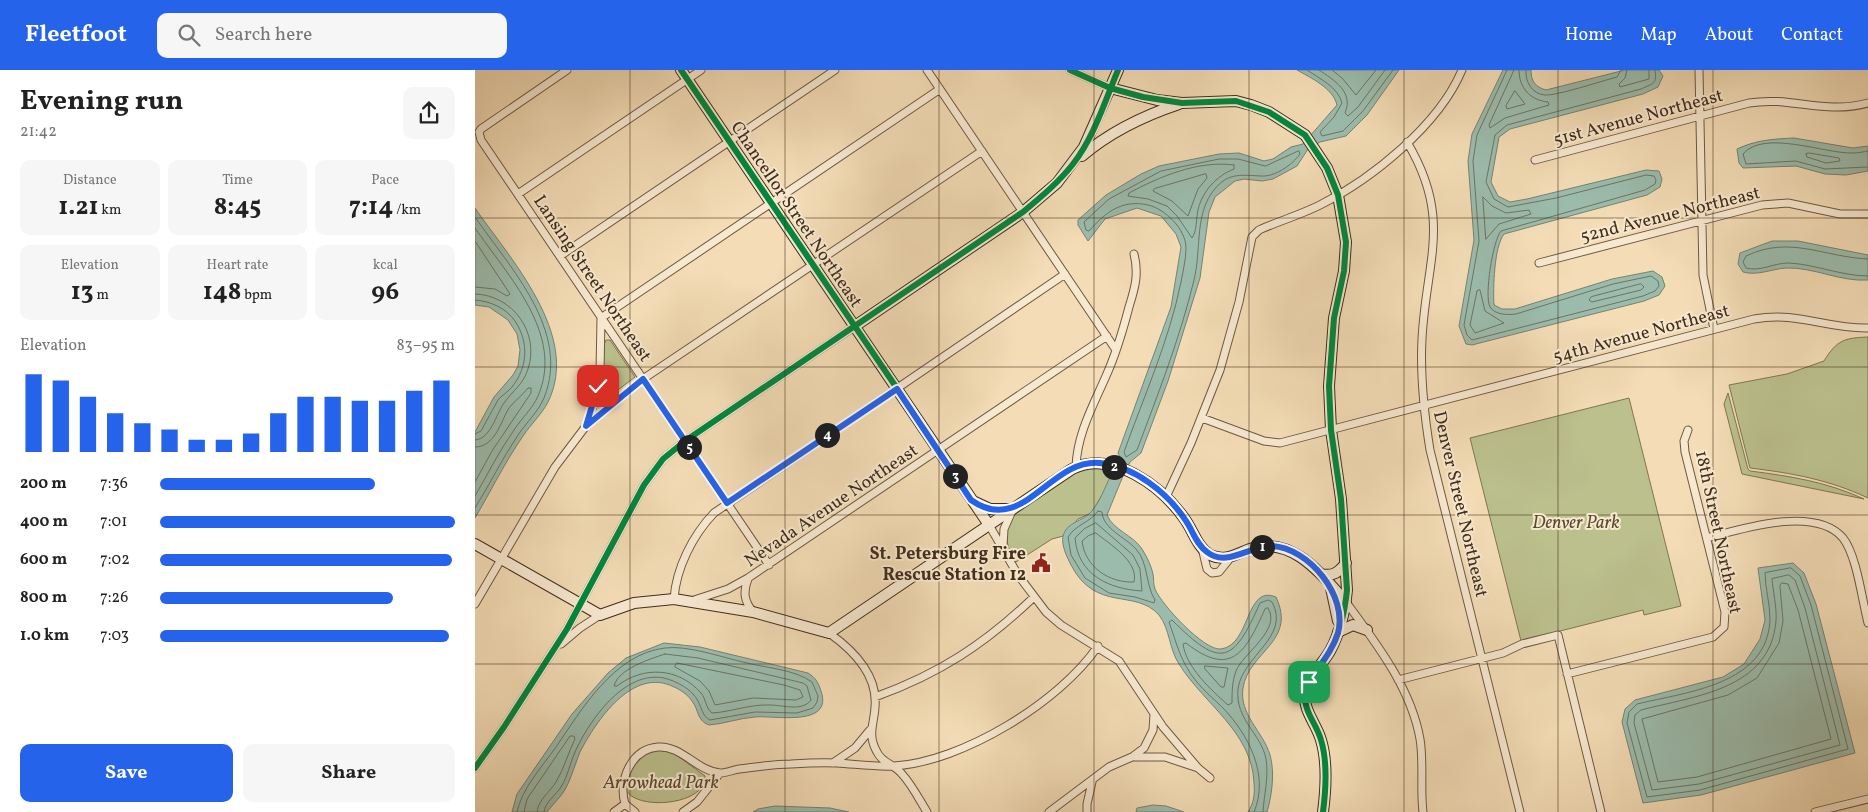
<!DOCTYPE html>
<meta charset="utf-8">
<style>
body{margin:0;font-family:Vollkorn,serif;background:#f6f6f6;color:#222;height:100vh;display:flex;flex-direction:column;font-size:19px;white-space:nowrap}
*{box-sizing:border-box;margin:0}
p{font-size:16px;color:#767676}
.icon{flex:none;width:28px;height:28px;fill:none;stroke:currentColor;stroke-width:2;stroke-linecap:round;stroke-linejoin:round}
.map{position:relative;flex:1;overflow:hidden}
.sheet{display:flex;flex-direction:column;background:#fff;width:475px}
.sheet>*{flex:none}
.pin{position:absolute;display:grid;place-items:center;width:42px;height:42px;color:#fff;margin:-21px;border-radius:10px;box-shadow:0 2px 8px #0006}
.km{position:absolute;width:25px;height:25px;margin:-12px;border-radius:50%;background:#222;color:#fff;font-size:14px;line-height:25px;text-align:center}
.round{display:grid;place-items:center;flex:none;width:52px;height:52px;border-radius:10px;background:#f6f6f6}
.summary{display:flex;align-items:center;justify-content:space-between;height:85px;padding:0 20px}
h1{font-size:28px;font-weight:700;line-height:38px}
.figures{display:grid;grid-template-columns:repeat(3,1fr);gap:8px;height:85px;padding:5px 20px}
.figures div{display:grid;align-content:center;border-radius:10px;background:#f6f6f6;text-align:center}
.figures b{font-size:25px;font-weight:700}
.figures small{font-size:14px;font-weight:400}
.figures p{font-size:14px}
.chart{height:140px;padding:10px 20px}
.chart p{display:flex;justify-content:space-between}
.chart svg{width:100%;height:90px;margin-top:5px;stroke:#2563eb;stroke-width:6}
.button{display:flex;gap:10px;margin-top:auto;padding:10px 20px}
.button a{flex:1;height:58px;border-radius:10px;background:#2563eb;color:#fff;font-size:20px;font-weight:700;line-height:58px;text-align:center}
.button a+a{background:#f6f6f6;color:#222}
ul{padding:0 20px;list-style:none;font-size:16px}
li{display:grid;grid-template-columns:80px 60px 1fr;align-items:center;height:38px}
li i{height:12px;border-radius:6px;background:#2563eb}
header{display:flex;align-items:center;gap:30px;box-sizing:border-box;height:70px;padding:0 25px;background:#2563eb;color:#fff}
header strong{font-size:24px}
nav{display:flex;gap:28px;margin-inline-start:auto;font-size:18px}
.search{width:350px;height:45px;background:#f6f6f6;display:flex;align-items:center;gap:12px;box-sizing:border-box;padding:0 18px;border-radius:10px;color:#767676;font-size:19px}
main{display:flex;flex:1;min-height:0}
.map>svg:first-child{display:block}
</style>
<header>
<strong>Fleetfoot</strong>
<div class="search"><svg class="icon" aria-label="search" viewBox="0 0 24 24"><circle cx="10" cy="10" r="6"/><path d="M15 15l6 6"/></svg>Search here</div>
<nav><a>Home</a><a>Map</a><a>About</a><a>Contact</a></nav>
</header>
<main>
<section class="sheet">
<div class="summary"><div><h1>Evening run</h1><p>21:42</p></div><a class="round"><svg class="icon" aria-label="share" viewBox="0 0 24 24"><path d="M12 15V3M7 8l5-5 5 5M5 13v7h14v-7"/></svg></a></div>
<div class="figures">
<div><p>Distance</p><b>1.21<small> km</small></b></div>
<div><p>Time</p><b>8:45</b></div>
<div><p>Pace</p><b>7:14<small> /km</small></b></div>
</div>
<div class="figures">
<div><p>Elevation</p><b>13<small> m</small></b></div>
<div><p>Heart rate</p><b>148<small> bpm</small></b></div>
<div><p>kcal</p><b>96</b></div>
</div>
<div class="chart"><p><span>Elevation</span>83–95 m</p>
<svg viewBox="0 0 160 44" preserveAspectRatio="none"><path d="M5 44V6M15 44V9M25 44V17M35 44V25M45 44V30M55 44V33M65 44V38M75 44V38M85 44V35M95 44V25M105 44V17M115 44V17M125 44V19M135 44V19M145 44V14M155 44V9"/></svg>
</div>
<ul>
<li><b>200 m</b>7:36<i style="width:73%"></i></li>
<li><b>400 m</b>7:01<i style="width:100%"></i></li>
<li><b>600 m</b>7:02<i style="width:99%"></i></li>
<li><b>800 m</b>7:26<i style="width:79%"></i></li>
<li><b>1.0 km</b>7:03<i style="width:98%"></i></li>
</ul>
<div class="button"><a>Save</a><a>Share</a></div>
</section>
<div class="map">
<svg width="1393" height="742" viewBox="0 0 1393 742">
<rect width="100%" height="100%" fill="#f3dcb6"/>
<filter id="stains"><feTurbulence type="fractalNoise" baseFrequency=".004" numOctaves="4"/><feColorMatrix values="0 0 0 0 .2 0 0 0 0 .09 0 0 0 0 .02 0 0 0 .5 -.17"/></filter>
<radialGradient id="worn" r=".72"><stop offset=".6" stop-color="#630" stop-opacity="0"/><stop offset="1" stop-color="#630" stop-opacity=".3"/></radialGradient>
<path fill="#bbc08d" stroke="#7e7652" d="M1393,267V428C1355,410 1317,403 1275,398L1254,315L1312,304L1349,291C1362,270 1369,268 1393,267Z
M131,270H135L160,307L127,332L123,329L129,275Z
M1253,323L1273,399L1275,401C1315,406 1352,412 1389,429L1267,404L1249,334Z
M1154,328L1206,536L1169,545L1168,540L1046,571L995,368Z
M618,397L642,401L616,443L603,449L588,466L577,469L541,492C532,480 528,462 536,448C541,440 596,404 607,399C610,398 614,398 618,397Z
M184,680L199,683L230,706C232,742 127,742 155,703C162,690 169,683 184,680Z"/>
<path fill="#9bbcad" stroke="#778371" d="M822,0H924L892,45L871,66L845,72L833,79L822,96L798,109L787,111L769,109L760,111L740,127L734,142L725,208L693,311L666,383L655,392L648,406L632,445C638,460 658,465 667,479C672,487 676,495 678,504C679,509 678,514 680,519C686,534 729,581 746,579C776,575 770,514 801,527C822,572 774,581 768,618C764,645 788,661 795,685C800,702 797,725 792,742H773C779,733 780,723 779,713C777,662 729,634 704,594C694,579 695,559 684,545C660,518 621,543 596,495C592,487 586,475 588,466C591,452 609,451 616,442C625,432 630,417 636,405L641,404L647,391L643,383L696,237L706,177L701,164L686,146L662,138L630,149L613,171L603,155V150L631,125L666,104L684,96L744,84L764,83L789,91L798,89L816,77L828,74L862,35C858,18 836,8 822,0Z
M1028,0H1056C1056,11 1060,17 1071,20L1150,0H1184L1188,6L1183,17L1168,24L1035,59L1024,67L1016,112L1023,126L1035,132L1052,129L1171,100L1184,101L1187,109L1185,117L1172,125L1029,164C1019,177 1018,218 1019,235L1027,239H1040L1137,209L1178,201L1187,207L1190,216L1184,225L1169,231L997,275L991,274L984,256L999,170L993,91L997,64Z
M1319,68L1378,78L1393,76V101L1371,105L1350,104L1321,96L1268,98L1264,93L1262,79C1281,70 1298,69 1319,68Z
M0,138C35,189 106,265 73,332C67,344 56,354 48,366C30,392 16,421 0,448V362L19,327L38,305L43,296L45,280L42,264L33,250L14,237L0,235Z
M1297,171H1323L1393,185V210C1365,212 1339,197 1311,198C1296,199 1283,206 1268,202L1263,194L1265,183Z
M1318,493L1329,503L1341,534L1380,683L1226,725L1168,733L1147,652L1150,639L1160,630L1248,607L1269,594L1285,569L1290,550L1283,498Z
M189,573L225,577L333,603C341,608 343,612 346,621C359,658 297,645 280,647C264,648 249,654 234,655C222,651 224,640 217,631C213,625 206,620 199,617C158,596 121,651 105,682C100,694 97,706 91,718C86,727 78,734 72,742H37L42,724L97,644L133,603L151,588Z
M678,735L691,736L709,742H661L662,738Z
M300,736L355,738L374,742H278L283,739Z"/>
<g fill="none" stroke-linecap="round" stroke-linejoin="round">
<path stroke="#6e7462" stroke-width="1" d="M832,0C845,9 863,17 867,33L859,47L845,62L847,66L868,61L888,41L918,0
M844,0C859,10 879,22 870,43L873,46L883,37L910,0
M857,0L867,8L881,25L901,0
M1032,0L1002,65L998,91L1004,171L989,255L992,265L997,270L1168,226L1180,221L1184,216L1183,211L1176,206L1138,214L1041,244C1033,245 1020,245 1015,237C1009,226 1018,170 1026,161L1170,120L1180,114L1181,110L1179,106L1171,105L1081,128L1033,137L1019,129L1011,112L1020,65L1032,55L1166,19C1179,13 1182,14 1180,0
M1039,0L1014,55L1015,58L1030,48L1074,35L1073,32C1055,30 1044,18 1044,0
M1051,0C1050,12 1057,24 1070,25C1081,26 1127,11 1142,7L1146,0
M1152,0L1150,8L1144,14L1145,17L1174,9V0
M1040,21L1050,34L1032,39L1031,36Z
M824,81L825,84C817,95 800,107 786,106C764,105 751,102 736,124C720,148 726,183 719,210C705,268 683,324 662,380L651,387L649,382C669,326 694,271 706,212C708,201 711,189 711,178C711,159 690,139 673,135C646,129 630,143 614,161L611,160L609,152L634,129L686,101L744,89H763L790,96Z
M1393,81C1388,82 1383,83 1378,83C1350,84 1289,59 1268,84L1271,94L1321,91L1350,99L1393,97
M1334,83L1364,88L1365,91L1351,93L1332,87L1331,84Z
M759,95V99C741,106 727,122 723,140C721,149 722,161 717,168L702,146L692,136L673,129L653,126L654,123C684,107 723,90 759,95Z
M731,104L732,108L723,119L713,146L697,131L678,121L679,119Z
M1008,127L1017,136L1031,143L1054,140L1056,144L1024,154L1011,169Z
M0,147C35,198 96,261 69,328C63,342 51,353 43,365C27,389 15,414 0,438
M0,158C32,205 90,264 63,326C58,338 46,349 39,360C24,381 13,404 0,426
M0,171L35,224L32,226L20,219L0,217
M1393,189C1348,187 1315,165 1271,186L1268,192L1271,198C1285,202 1299,193 1313,193C1340,194 1366,206 1393,206
M1166,214L1169,217L1166,220L1117,232L1114,230L1116,227Z
M1005,220L1010,241L1029,253L1000,263L995,255L1002,221Z
M0,224C38,225 65,263 53,299C48,315 38,320 29,333C21,344 16,369 0,370
M0,230C15,231 31,238 40,251C54,272 53,297 37,317C33,322 27,325 23,330C17,340 12,351 6,361L0,364
M0,377C20,377 25,353 34,338C39,331 47,326 53,318H56V323L17,381L0,412
M623,441L627,442C628,459 650,467 661,479C674,494 670,514 680,530L679,533L660,527L634,523L610,508L596,485L593,467C601,454 615,453 623,441Z
M621,453L658,485L665,499L667,521C634,519 603,505 600,468L609,459Z
M621,463C634,474 664,491 659,512C634,513 610,497 607,471L613,466Z
M1316,498L1325,506L1336,535L1373,679L1225,720L1172,727L1152,653L1154,642L1162,634C1211,622 1293,615 1295,549C1295,533 1290,518 1290,503Z
M1314,505L1320,510L1330,538L1365,675L1224,714L1177,720L1159,653L1160,645L1166,640C1219,626 1295,620 1301,551C1302,537 1298,522 1297,509Z
M1307,513L1313,514L1323,540L1356,669L1222,707L1183,712L1167,649L1253,625L1282,608L1304,573L1308,551L1305,516Z
M793,538C807,560 768,583 761,601C757,612 757,622 757,633L753,635C736,620 711,597 708,574L711,573C757,609 771,581 790,539Z
M190,584L223,588L328,613L332,616L336,630C327,642 308,635 295,635C275,634 256,642 237,643C231,639 231,629 226,623C203,597 168,596 142,616H139C143,599 175,589 190,584Z
M202,593L309,615L325,620L328,627L321,630L278,628L240,635L234,621L225,611L200,597Z
M730,596L753,598L749,617H746L730,599Z
M42,742C47,718 67,697 81,677C107,639 139,584 190,578C212,575 246,587 268,592C290,598 319,599 337,612L343,626L342,632L338,638L322,643L280,642L235,650C227,646 227,638 223,631C217,619 201,611 189,608C149,600 114,651 100,682C95,693 93,706 86,717C81,725 70,732 69,742
M49,742L52,729L95,666H99L100,669C93,683 89,699 81,712C75,722 63,730 62,742
M779,742C795,705 773,664 748,638C739,629 729,621 721,611C705,591 702,574 694,552L697,550C746,599 758,594 785,533L793,530L797,532C816,567 767,586 763,619C760,650 786,663 791,689C794,707 789,724 788,742"/>
<g stroke="#6e5940" stroke-width="9">
<path id="street" d="M92,0L6,59L4,62L6,70L294,495
M452,0L641,280
M595,0L635,18
M1224,0L1228,205L1239,259
M932,72C978,149 951,190 947,269C945,307 949,343 955,380L1045,742
M1060,90L1274,33C1318,26 1348,45 1393,33
M43,124L226,0
M85,186L360,0
M1064,193L1287,135L1313,133L1365,144H1393
M727,348L789,371L805,373L1279,249C1323,241 1351,259 1393,258
M111,355L121,328L125,303L126,248L465,19
M601,397C602,364 618,336 631,306C641,284 648,260 654,237C660,218 664,204 659,184
M691,427L716,373L745,300L764,232L777,167L784,160C804,151 825,145 845,135C897,109 964,55 987,0
M514,455L543,505L571,542L586,555L644,591L688,657L723,698L735,708
M1232,468C1266,459 1340,435 1368,468C1382,486 1387,530 1393,553
M528,476L529,459L537,441
M727,478L732,499L737,503L744,502L756,487
M273,509C268,522 269,531 278,542
M199,529C201,498 218,465 239,443L590,204
M216,531L253,519L273,508L632,266
M871,532C901,573 936,618 945,669C949,693 945,718 948,742
M0,534L80,397L111,356L168,309L507,81
M354,563C378,580 403,605 400,637C399,655 392,664 402,682C407,693 419,694 427,704C437,715 444,729 452,742
M86,574L105,558L125,545
M1092,604L1238,567L1249,557L1250,542L1210,382L1209,371L1213,360
M923,610L1028,583L1047,574L1083,565L1126,742
M400,627C464,604 510,574 559,527
M660,687H690L720,697
M358,693L380,678L395,660
M0,698L29,657L92,559L169,415L188,389L210,371L380,256
M150,734L160,742
M139,742L150,734C143,711 156,679 183,677C206,675 222,701 245,703C251,703 258,700 264,699C281,697 299,694 316,694C331,693 347,692 362,693C380,694 400,697 419,696C487,692 585,632 623,576
M208,742L222,732L245,703
M574,742L634,697L657,687L669,678L678,660L679,644
M612,742V734L617,712
M1340,742L1393,729"/>
</g>
<g stroke="#412d18" stroke-width="12">
<path id="secondary" d="M206,0L514,455
M635,18L682,30L707,33L761,31L776,35L794,42L830,65L852,98L863,125L871,172L869,201L859,248L854,316L856,360L866,429L872,520C870,540 865,563 855,581C847,595 832,608 830,624C828,640 842,655 846,670C853,693 851,719 848,742
M607,86C636,61 668,46 704,34
M380,256L548,142L582,113L609,77L643,0
M500,432L515,439H536
M0,474L125,545L159,533L199,529L278,542L354,563L597,399C637,379 686,416 709,448C718,460 722,477 735,485C750,492 761,484 775,479C817,465 846,504 871,532
M846,504C858,507 864,502 871,493
M856,518L863,551
M863,562L878,555L892,560"/>
</g>
<use href="#street" stroke="#f7e8d0" stroke-width="7"/>
<use href="#secondary" stroke="#f7e8d0" stroke-width="10"/>
<g stroke="#f7e8d0" stroke-width="9">
<path id="cycleway" d="M206,0L497,429
M595,0L635,18L668,27L707,33L761,31L794,42L830,65L852,98L863,125L871,172L869,201L859,248L854,316L856,360L866,429L872,520C870,540 865,563 855,581C847,595 832,608 830,624C828,640 842,655 846,670C853,693 851,719 848,742
M0,698L29,657L92,559L169,415L188,389L210,371L548,142C566,127 584,112 598,94C619,67 630,31 643,0"/>
</g>
<use href="#cycleway" stroke="#00873e" stroke-width="6"/>
</g>
<g fill="none" stroke-linecap="round" stroke-linejoin="round">
<g stroke="#fff" stroke-width="10">
<path id="route" d="M123,316L111,356L168,309L252,433L422,319L496,430C548,467 575,388 625,393C659,396 693,423 711,451C718,461 721,474 732,482C752,498 775,475 797,476C834,478 873,526 863,563C857,582 844,596 834,612"/>
</g>
<use href="#route" stroke="#2563eb" stroke-width="6"/>
</g>
<path fill="none" stroke="#412d18" stroke-width="1" stroke-opacity="0.55" d="M155,0V742M310,0V742M464,0V742M619,0V742M774,0V742M929,0V742M1083,0V742M1238,0V742M0,148H1393M0,297H1393M0,445H1393M0,594H1393"/>
<defs>
<g id="civic-bare" transform="scale(1.5)"><path d="M-.6-6.5H3V-4.5H.6V-3L4-1V1h2V6H-6V1h2V-1L-.6-3ZM-1.2 2.5V6h2.4V2.5Z" fill="#8f2418" stroke="#f7e8d0" stroke-width="2.5" paint-order="stroke"/></g>
</defs>
<g fill-rule="evenodd">
<use href="#civic-bare" x="566" y="493"/>
</g>
<g text-anchor="middle" stroke-width="4" stroke-linejoin="round" paint-order="stroke">
<g font-size="18" fill="#412d18" stroke="#f7e8d0">
<text transform="translate(1163 47) rotate(-15)" y="6">51st Avenue Northeast</text>
<text transform="translate(322 144) rotate(56)" y="6">Chancellor Street Northeast</text>
<text transform="translate(1195 144) rotate(-14)" y="6">52nd Avenue Northeast</text>
<text transform="translate(118 208) rotate(56)" y="6">Lansing Street Northeast</text>
<text transform="translate(1166 263) rotate(-15)" y="6">54th Avenue Northeast</text>
<text transform="translate(986 434) rotate(77)" y="6">Denver Street Northeast</text>
<text transform="translate(356 435) rotate(-34)" y="6">Nevada Avenue Northeast</text>
<text transform="translate(1244 462) rotate(78)" y="6">18th Street Northeast</text>
</g>
<g font-size="18" font-style="italic" fill="#594a2f" stroke="#f7e8d0">
<text x="1101" y="458">Denver Park</text>
<text x="186" y="718">Arrowhead Park</text>
</g>
<g font-size="18" font-weight="bold" fill="#412d18" stroke="#f7e8d0" text-anchor="end">
<text x="551" y="489">St. Petersburg Fire<tspan x="551" dy="21">Rescue Station 12</tspan></text>
</g>
</g>
<rect width="100%" height="100%" filter="url(#stains)"/>
<rect width="100%" height="100%" fill="url(#worn)"/>
</svg>
<div class="pin" style="left:834px;top:612px;background:#1e9e55"><svg class="icon" aria-label="arrive" viewBox="0 0 24 24"><path d="M6 21V4h12l-3 4 3 4H6"/></svg></div>
<div class="pin" style="left:123px;top:316px;background:#d93025"><svg class="icon" aria-label="check" viewBox="0 0 24 24"><path d="M5 12l5 5 9-10"/></svg></div>
<b class="km" style="left:787px;top:477px">1</b>
<b class="km" style="left:639px;top:397px">2</b>
<b class="km" style="left:480px;top:406px">3</b>
<b class="km" style="left:352px;top:365px">4</b>
<b class="km" style="left:214px;top:377px">5</b>
</div>
</main>
